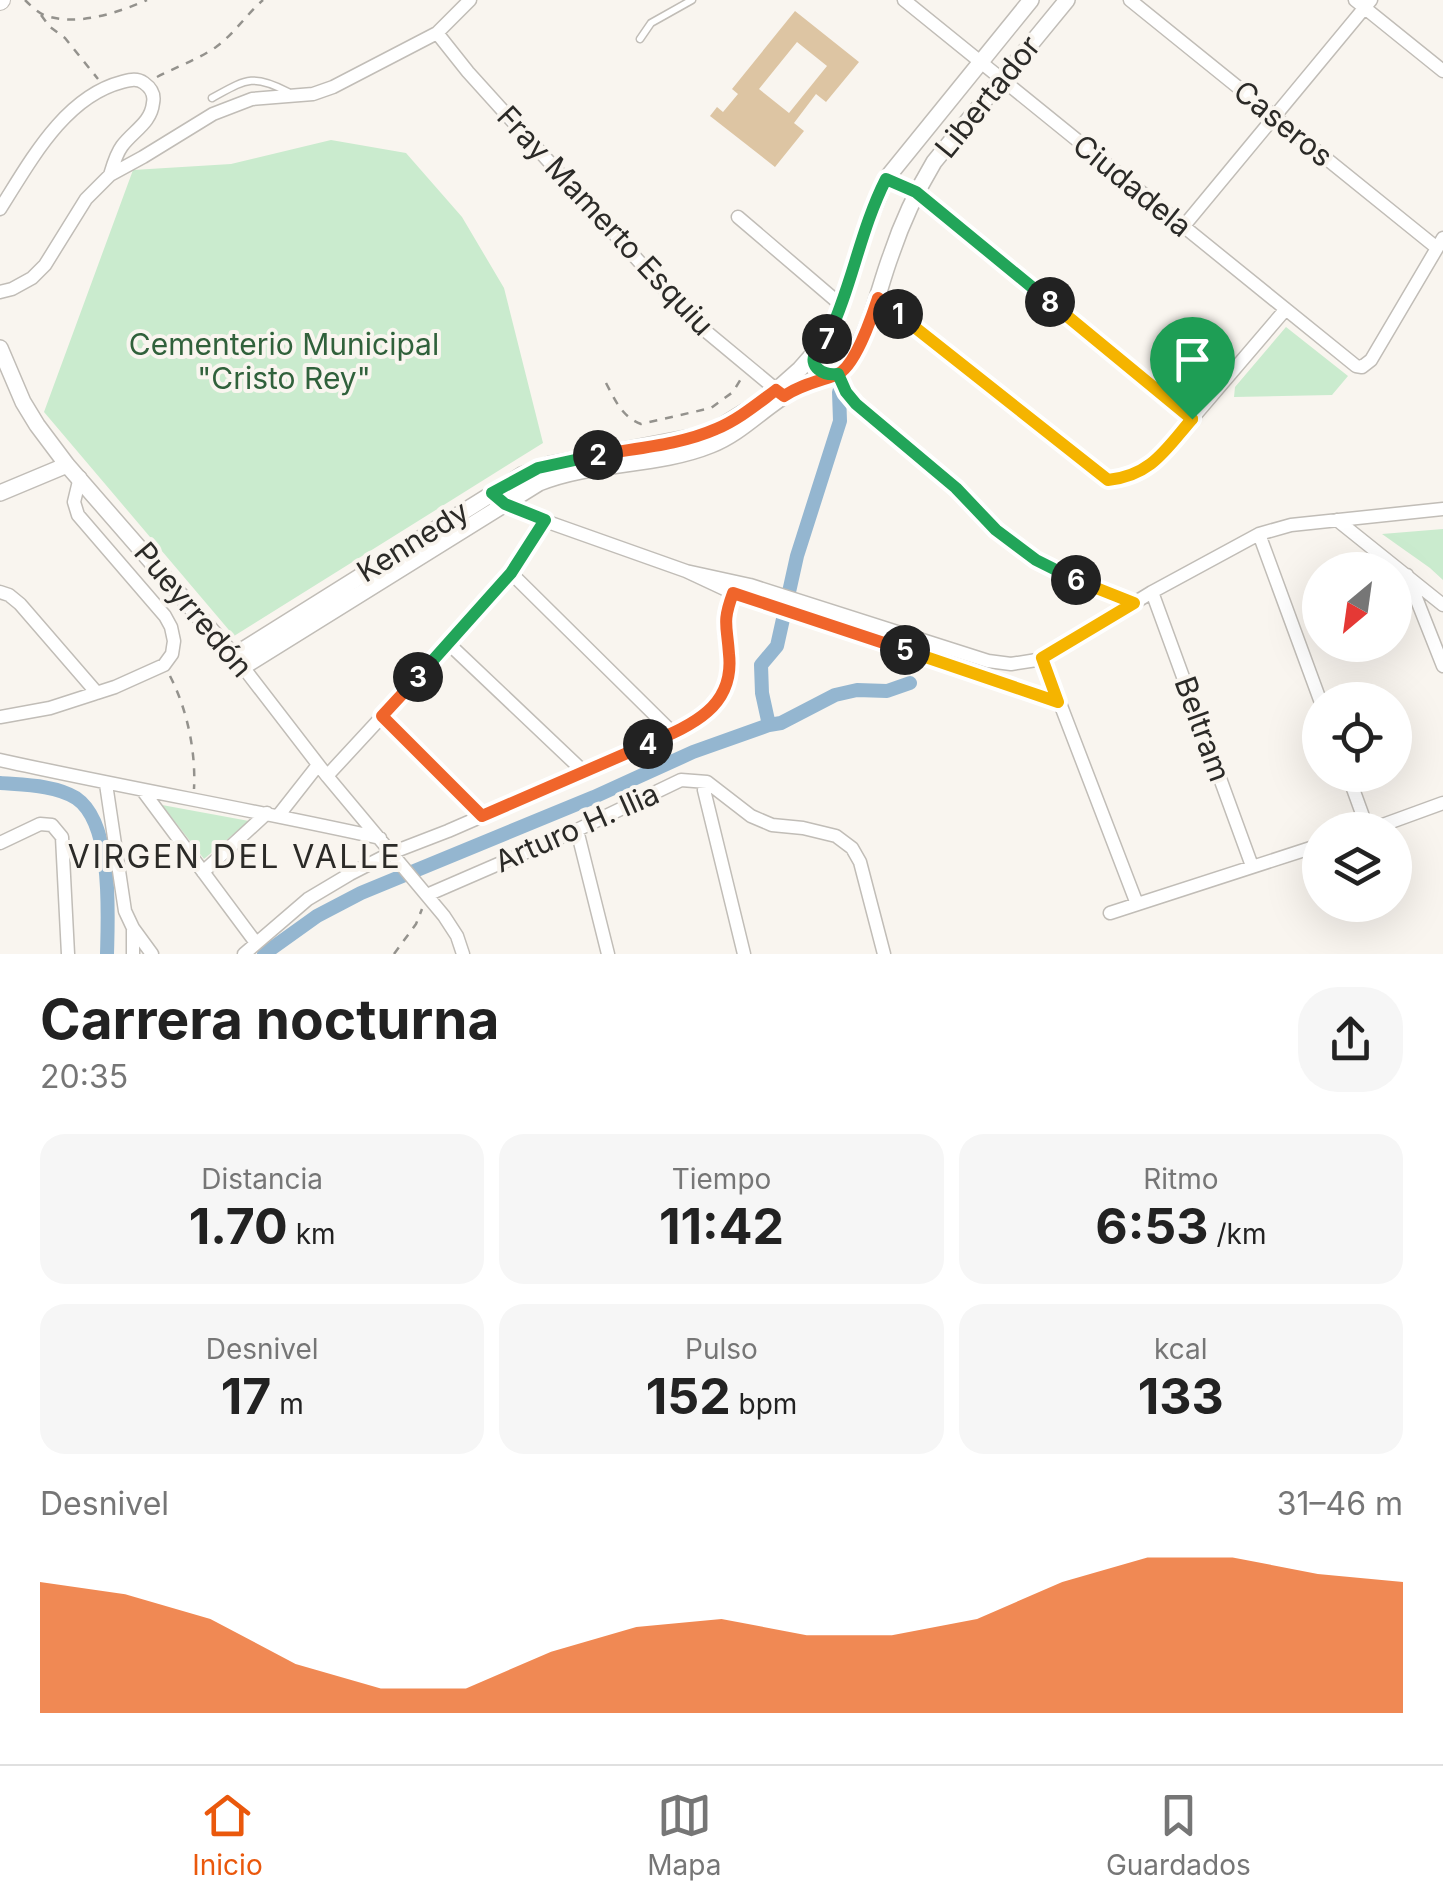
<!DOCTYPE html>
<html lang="es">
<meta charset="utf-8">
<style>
body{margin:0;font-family:Inter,sans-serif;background:#f6f6f6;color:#222;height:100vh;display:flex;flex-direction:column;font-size:38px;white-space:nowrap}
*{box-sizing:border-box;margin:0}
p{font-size:32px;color:#767676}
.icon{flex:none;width:55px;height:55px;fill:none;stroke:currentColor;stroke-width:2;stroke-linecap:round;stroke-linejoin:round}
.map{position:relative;height:954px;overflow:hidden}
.details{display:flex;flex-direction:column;background:#fff;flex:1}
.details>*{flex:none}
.needle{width:65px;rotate:209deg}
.fabs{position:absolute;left:1302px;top:552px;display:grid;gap:20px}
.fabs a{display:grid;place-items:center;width:110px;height:110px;border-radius:50%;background:#fff;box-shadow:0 10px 40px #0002;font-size:50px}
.pin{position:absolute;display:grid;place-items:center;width:85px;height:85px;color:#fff;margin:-102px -42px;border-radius:50% 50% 50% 0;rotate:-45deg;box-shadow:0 0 10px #0007}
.pin .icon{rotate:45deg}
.km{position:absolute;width:50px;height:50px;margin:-25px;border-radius:50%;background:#222;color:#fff;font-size:28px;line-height:50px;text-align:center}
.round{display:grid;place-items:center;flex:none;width:105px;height:105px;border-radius:40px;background:#f6f6f6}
.head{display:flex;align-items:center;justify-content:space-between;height:170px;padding:0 40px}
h1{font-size:55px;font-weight:700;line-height:75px}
.figures{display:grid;grid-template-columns:repeat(3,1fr);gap:15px;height:170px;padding:10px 40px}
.figures div{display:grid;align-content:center;border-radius:25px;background:#f6f6f6;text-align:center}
.figures b{font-size:50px;font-weight:700}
.figures small{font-size:28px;font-weight:400}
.figures p{font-size:28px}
.chart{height:280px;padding:20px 40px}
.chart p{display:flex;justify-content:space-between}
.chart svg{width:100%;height:180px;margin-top:10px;fill:#ea580c;opacity:.7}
.menu{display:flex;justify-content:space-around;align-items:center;height:140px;border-top:2px solid #e0e0e0;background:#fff;font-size:28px;color:#767676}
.menu a{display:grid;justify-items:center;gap:5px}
.menu .on{color:#ea580c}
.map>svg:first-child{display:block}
</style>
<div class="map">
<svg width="1443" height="954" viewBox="0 0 1443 954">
<rect width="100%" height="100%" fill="#f9f5ef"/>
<path fill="#caebce" d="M331,140L406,153L462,217L504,288L543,443L234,636L44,412L133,170L231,164Z
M1286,327L1348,376L1332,395L1234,397L1235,387Z
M1443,529V580L1430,568L1382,534Z
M162,805L249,821L204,859Z"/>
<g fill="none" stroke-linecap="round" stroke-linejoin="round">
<path stroke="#94b6d0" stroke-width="14" d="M769,725L762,693L761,665L777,646L797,556L840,421L839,392
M0,783C24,785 55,785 76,798C113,823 108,914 107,954
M264,954L317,916L361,893L594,797L693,752L769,725L781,723L835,695L857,690L887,691L910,683"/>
</g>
<path fill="#ddc5a3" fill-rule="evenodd" d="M795,11L859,62L826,102L816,94L794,123L804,131L775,167L710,116L717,107L723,112L738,94L732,89ZM797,42L827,66L789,113L759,89Z"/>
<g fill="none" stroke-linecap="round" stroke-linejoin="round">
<g stroke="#c1bdb7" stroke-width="9">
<path id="service" d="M640,39L651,23L692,0
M212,98C245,80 252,73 288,92"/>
</g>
<g stroke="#c1bdb7" stroke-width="15">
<path id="minor" d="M904,0L1356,366L1362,367L1371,360L1443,238
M1130,0L1437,248
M1355,0L1443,71
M437,33L468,72L682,309L702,328L784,396
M886,179L916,192L1192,419
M0,209C30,162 64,97 122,82C130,80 137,78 144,83C151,88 155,94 153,103C151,123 133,131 122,146C116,154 113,165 110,175
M738,217L841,305
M1183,227L1371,0
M0,292L12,289L32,278L45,265L86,199L110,175L143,157L213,114L252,99L313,94L333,87L437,33L470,0
M877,297L1108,481C1127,479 1141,473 1156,461L1285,310
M838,374L846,392L857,405L956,488L996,530L1036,559L1081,583L1133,603
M501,500L545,521L686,571L733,593L1058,702
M1337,520L1443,605
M1259,534L1320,700
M686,571L750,585L988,661L1011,664L1043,659L1152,592L1259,534L1291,525L1443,509
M511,573L673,733
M1407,575L1443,666
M0,592L9,595L20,604L97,693
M1152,592L1252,866
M449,644L584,772
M1043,659L1137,904
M243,667L327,776L444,916L457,936L463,954
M382,716L482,816
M0,717L50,708L115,687L164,665L172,654L174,641L171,627L165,616L78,515L74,502L80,477
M0,760C126,788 254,810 380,838
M1348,775L1368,830
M327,776L449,644L511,573L545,521
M707,782L704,790L744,954
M106,784L125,911L133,928L152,954
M143,791L256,943
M278,816L318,765
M577,830L608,954
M1369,830L1443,803
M0,843L40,824L52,825L62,837L68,954
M203,872L267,813
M427,895L577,830L681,780L707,782L751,816L772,825L803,828L836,836L852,848L860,862L884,954
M1110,913L1320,845
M133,928V954
M244,954L308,899L350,874L391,853L448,831L673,733C707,714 733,699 729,655C729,647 725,640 725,632C724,618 728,606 733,593"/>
</g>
<g stroke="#c1bdb7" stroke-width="18">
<path id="tertiary" d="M814 359a17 17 0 1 1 34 0a17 17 0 1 1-34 0Z
M823,344L836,320L870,217L886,179L1031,0
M0,348L23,402L37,425L67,465L243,667L539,483C594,461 657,467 711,445C742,433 765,406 794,390C805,384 818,380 829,375
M847,364C871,331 877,293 891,255C902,222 916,192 934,162L1067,0
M773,393L800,369L815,352
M0,493L67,465
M233,656L522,475L551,464L697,436L717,429L754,406"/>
</g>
<g stroke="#c1bdb7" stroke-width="20">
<path id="secondary" d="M0,1L1,0"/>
</g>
<path stroke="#94928d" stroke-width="2.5" stroke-dasharray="8 8" stroke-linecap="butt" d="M25,0C30,5 37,12 44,15C76,27 117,13 147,0
M41,15L50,27L65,38L98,79
M157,77C176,67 197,60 216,47C234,34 246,15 263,0
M606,383C615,400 622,417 641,424L711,408L733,392L742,377
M170,676C187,709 196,751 194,789
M394,954L416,924L422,909"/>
<use href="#service" stroke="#fff" stroke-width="6"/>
<use href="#minor" stroke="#fff" stroke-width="12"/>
<use href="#tertiary" stroke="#fff" stroke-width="15"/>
<use href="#secondary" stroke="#fff" stroke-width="18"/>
</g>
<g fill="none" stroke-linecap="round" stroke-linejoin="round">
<g stroke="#fff" stroke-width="20">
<path id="split-1" d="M898,314L1108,480C1151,476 1166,449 1192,419"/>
</g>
<g stroke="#fff" stroke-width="20">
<path id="split-2" d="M598,455C636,448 680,445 716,429C738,420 757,404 776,390L784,396C800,385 819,381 836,375C855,368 872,316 878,298L898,314"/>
</g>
<g stroke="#fff" stroke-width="20">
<path id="split-3" d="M418,677L511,573L545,520L505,504L492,493L538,468L598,455"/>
</g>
<g stroke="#fff" stroke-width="20">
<path id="split-4" d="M418,677L382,716L482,816L648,744"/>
</g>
<g stroke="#fff" stroke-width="20">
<path id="split-5" d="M648,744C690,726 735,708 729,654C727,624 722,623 733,593L905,650"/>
</g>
<g stroke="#fff" stroke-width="20">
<path id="split-6" d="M905,650L1058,702L1042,658L1134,603L1076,580"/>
</g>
<g stroke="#fff" stroke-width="20">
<path id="split-7" d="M827,339C823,343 818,346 816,351C807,367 824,376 838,374L846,392L856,404L956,488L996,530L1036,560L1076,580"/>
</g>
<g stroke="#fff" stroke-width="20">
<path id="split-8" d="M827,339C852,287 860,230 886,179L916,192L1050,302"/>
</g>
<g stroke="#fff" stroke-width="20">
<path id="split-9" d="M1050,302L1192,419"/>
</g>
<use href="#split-1" stroke="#f5b400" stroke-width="12"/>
<use href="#split-2" stroke="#f0652b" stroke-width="12"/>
<use href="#split-3" stroke="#22a559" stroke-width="12"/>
<use href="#split-4" stroke="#f0652b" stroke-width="12"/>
<use href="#split-5" stroke="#f0652b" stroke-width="12"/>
<use href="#split-6" stroke="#f5b400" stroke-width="12"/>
<use href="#split-7" stroke="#22a559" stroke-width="12"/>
<use href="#split-8" stroke="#22a559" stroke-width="12"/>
<use href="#split-9" stroke="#f5b400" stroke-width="12"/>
</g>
<g text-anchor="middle" stroke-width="8" stroke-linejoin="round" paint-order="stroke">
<g font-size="30" fill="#2b2a27" stroke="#f9f5ef">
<text transform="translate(988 97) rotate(-51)" y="10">Libertador</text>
<text transform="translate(1283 124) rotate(39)" y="10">Caseros</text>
<text transform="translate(1132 186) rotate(39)" y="10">Ciudadela</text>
<text transform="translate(605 221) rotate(47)" y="10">Fray Mamerto Esquiu</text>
<text transform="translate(413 542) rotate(-32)" y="10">Kennedy</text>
<text transform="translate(193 610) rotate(50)" y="10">Pueyrredón</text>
<text transform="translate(1202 729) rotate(70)" y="10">Beltram</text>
<text transform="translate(577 828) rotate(-24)" y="10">Arturo H. Ilia</text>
</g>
<g font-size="30" fill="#30613b" stroke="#f9f5ef">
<text x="284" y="355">Cementerio Municipal<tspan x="284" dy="34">"Cristo Rey"</tspan></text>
</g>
<g font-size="32" letter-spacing="2.5" fill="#2b2a27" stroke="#f9f5ef">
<text x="235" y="868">VIRGEN DEL VALLE</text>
</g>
</g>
</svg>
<div class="fabs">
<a><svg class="needle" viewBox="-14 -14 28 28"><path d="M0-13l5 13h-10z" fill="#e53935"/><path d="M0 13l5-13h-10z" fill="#767676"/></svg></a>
<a><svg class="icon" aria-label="locate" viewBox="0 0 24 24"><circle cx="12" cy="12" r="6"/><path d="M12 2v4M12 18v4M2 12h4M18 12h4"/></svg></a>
<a><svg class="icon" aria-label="layers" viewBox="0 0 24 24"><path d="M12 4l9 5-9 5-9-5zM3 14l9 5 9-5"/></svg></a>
</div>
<div class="pin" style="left:1192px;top:419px;background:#1e9e55"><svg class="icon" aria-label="arrive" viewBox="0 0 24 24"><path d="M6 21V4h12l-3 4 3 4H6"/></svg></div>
<b class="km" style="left:898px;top:314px">1</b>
<b class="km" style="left:598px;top:455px">2</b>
<b class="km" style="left:418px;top:677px">3</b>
<b class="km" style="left:648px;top:744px">4</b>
<b class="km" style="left:905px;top:650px">5</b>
<b class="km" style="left:1076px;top:580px">6</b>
<b class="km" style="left:827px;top:339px">7</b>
<b class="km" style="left:1050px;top:302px">8</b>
</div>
<section class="details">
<div class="head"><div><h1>Carrera nocturna</h1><p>20:35</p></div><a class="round"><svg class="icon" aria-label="share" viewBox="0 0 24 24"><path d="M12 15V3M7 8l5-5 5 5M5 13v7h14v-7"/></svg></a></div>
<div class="figures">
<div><p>Distancia</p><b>1.70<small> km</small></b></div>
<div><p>Tiempo</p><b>11:42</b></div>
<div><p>Ritmo</p><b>6:53<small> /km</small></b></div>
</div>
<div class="figures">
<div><p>Desnivel</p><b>17<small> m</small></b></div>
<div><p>Pulso</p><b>152<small> bpm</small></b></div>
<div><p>kcal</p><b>133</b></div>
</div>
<div class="chart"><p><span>Desnivel</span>31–46 m</p>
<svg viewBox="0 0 160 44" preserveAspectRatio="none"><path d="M0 44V12L10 15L20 21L30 32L40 38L50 38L60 29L70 23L80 21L90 25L100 25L110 21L120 12L130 6L140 6L150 10L160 12V44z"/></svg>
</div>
</section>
<nav class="menu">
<a class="on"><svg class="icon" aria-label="home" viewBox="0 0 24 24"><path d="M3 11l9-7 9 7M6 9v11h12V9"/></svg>Inicio</a>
<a><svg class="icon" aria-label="map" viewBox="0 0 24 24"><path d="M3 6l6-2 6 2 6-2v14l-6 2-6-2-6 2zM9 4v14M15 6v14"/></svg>Mapa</a>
<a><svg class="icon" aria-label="saved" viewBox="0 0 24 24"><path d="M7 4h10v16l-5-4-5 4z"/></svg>Guardados</a>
</nav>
